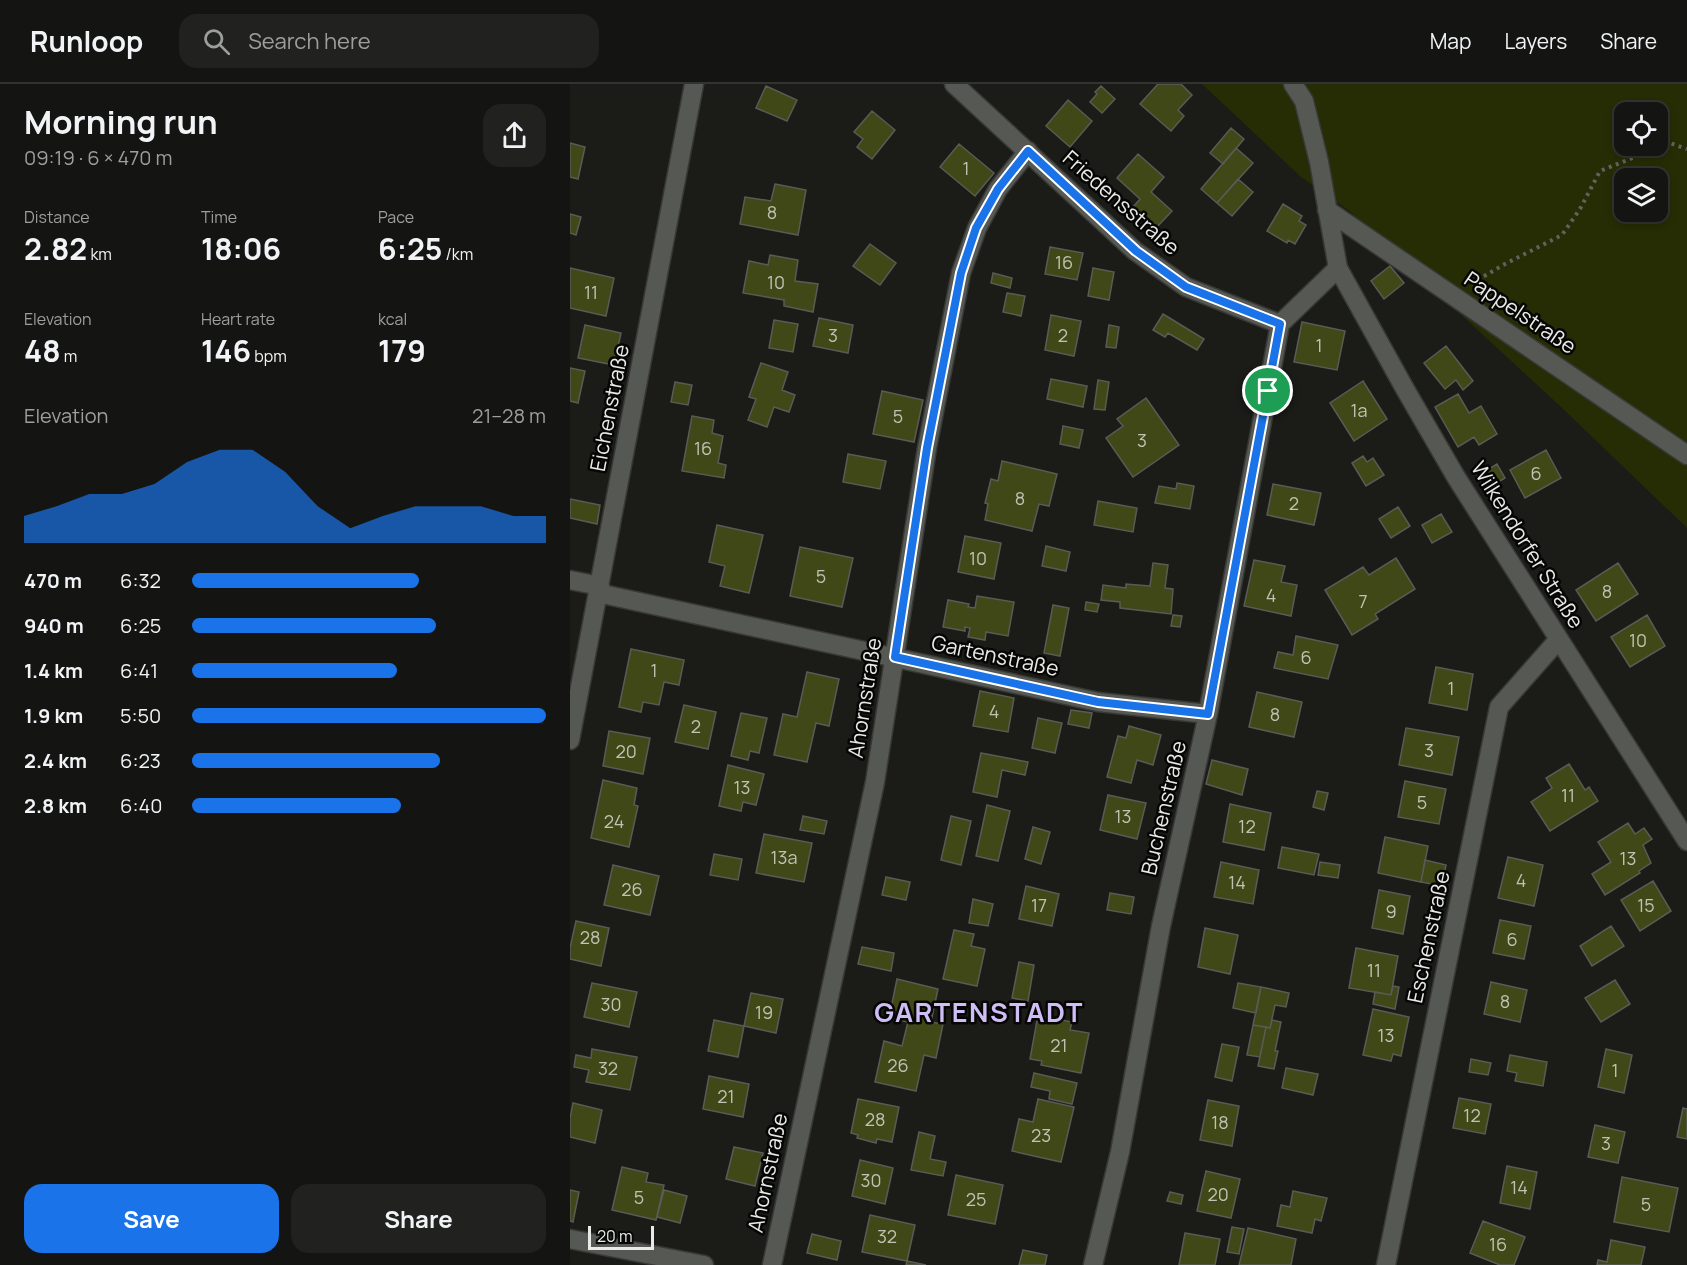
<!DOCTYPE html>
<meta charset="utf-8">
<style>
body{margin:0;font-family:Manrope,sans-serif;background:#212220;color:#f1f3f6;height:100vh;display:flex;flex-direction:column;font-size:22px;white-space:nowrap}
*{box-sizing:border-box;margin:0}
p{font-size:20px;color:#9d9f9f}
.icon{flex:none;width:33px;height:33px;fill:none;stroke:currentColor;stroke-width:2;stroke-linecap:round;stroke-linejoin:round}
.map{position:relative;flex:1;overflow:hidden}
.drawer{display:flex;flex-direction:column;background:#141512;width:570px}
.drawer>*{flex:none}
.fabs{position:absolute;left:1044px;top:18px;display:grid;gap:12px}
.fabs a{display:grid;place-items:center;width:54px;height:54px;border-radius:12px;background:#141512;box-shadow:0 3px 9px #0003,0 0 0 2px #333432;font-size:30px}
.scale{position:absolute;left:18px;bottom:15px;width:66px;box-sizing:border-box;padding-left:6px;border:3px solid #eaebe8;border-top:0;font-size:16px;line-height:21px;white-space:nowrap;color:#eaebe8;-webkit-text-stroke:4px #060705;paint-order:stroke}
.pin{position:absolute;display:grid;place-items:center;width:51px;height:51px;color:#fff;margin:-26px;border:3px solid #fff;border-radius:50%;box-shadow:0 2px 6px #0007}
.round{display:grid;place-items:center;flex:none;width:63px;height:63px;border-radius:18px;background:#212220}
.overview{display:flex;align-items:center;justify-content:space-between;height:102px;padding:0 24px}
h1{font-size:33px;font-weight:700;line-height:45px}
.stats{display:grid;grid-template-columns:repeat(3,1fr);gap:9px;height:102px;padding:6px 24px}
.stats div{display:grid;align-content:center}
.stats b{font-size:30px;font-weight:700}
.stats small{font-size:16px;font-weight:400}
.stats p{font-size:16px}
.chart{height:168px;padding:12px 24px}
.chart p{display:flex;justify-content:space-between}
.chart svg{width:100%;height:108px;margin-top:6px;fill:#1a73e8;opacity:.7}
.cta{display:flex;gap:12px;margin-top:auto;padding:12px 24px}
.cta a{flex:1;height:69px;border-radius:18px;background:#1a73e8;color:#fff;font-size:24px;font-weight:700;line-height:69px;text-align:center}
.cta a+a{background:#212220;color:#f1f3f6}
ul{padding:0 24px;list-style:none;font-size:20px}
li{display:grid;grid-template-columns:96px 72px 1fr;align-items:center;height:45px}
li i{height:15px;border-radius:8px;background:#1a73e8}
header{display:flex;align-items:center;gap:36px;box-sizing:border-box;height:84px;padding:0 30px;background:#141512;border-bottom:2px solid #333432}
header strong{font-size:28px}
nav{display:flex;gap:33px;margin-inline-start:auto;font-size:21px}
.search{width:420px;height:54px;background:#212220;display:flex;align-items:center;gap:15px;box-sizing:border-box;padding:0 21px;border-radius:18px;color:#9d9f9f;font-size:22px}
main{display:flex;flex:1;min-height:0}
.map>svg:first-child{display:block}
</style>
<header>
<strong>Runloop</strong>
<div class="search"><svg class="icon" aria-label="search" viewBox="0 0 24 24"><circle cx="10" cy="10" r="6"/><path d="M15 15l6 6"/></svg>Search here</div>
<nav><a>Map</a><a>Layers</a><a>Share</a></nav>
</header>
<main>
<section class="drawer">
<div class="overview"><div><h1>Morning run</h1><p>09:19 · 6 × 470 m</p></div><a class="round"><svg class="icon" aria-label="share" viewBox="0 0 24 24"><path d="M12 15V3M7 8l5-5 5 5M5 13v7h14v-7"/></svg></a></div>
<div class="stats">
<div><p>Distance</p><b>2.82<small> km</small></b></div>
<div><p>Time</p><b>18:06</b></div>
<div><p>Pace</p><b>6:25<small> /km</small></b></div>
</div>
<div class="stats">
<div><p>Elevation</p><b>48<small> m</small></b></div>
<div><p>Heart rate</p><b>146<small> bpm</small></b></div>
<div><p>kcal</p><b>179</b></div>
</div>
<div class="chart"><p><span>Elevation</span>21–28 m</p>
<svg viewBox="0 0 160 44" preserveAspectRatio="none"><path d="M0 44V33L10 29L20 24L30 24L40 20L50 11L60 6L70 6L80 15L90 29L100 38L110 33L120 29L130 29L140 29L150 33L160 33V44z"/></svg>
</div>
<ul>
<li><b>470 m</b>6:32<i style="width:64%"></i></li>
<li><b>940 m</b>6:25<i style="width:69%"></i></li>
<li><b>1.4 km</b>6:41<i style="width:58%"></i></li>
<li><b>1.9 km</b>5:50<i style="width:100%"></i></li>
<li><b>2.4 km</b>6:23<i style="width:70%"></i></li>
<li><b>2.8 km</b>6:40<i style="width:59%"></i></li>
</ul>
<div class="cta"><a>Save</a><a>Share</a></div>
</section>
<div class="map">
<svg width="1117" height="1181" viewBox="0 0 1117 1181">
<rect width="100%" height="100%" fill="#1b1c18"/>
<path fill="#262c04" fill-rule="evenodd" d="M632,0H1117V444L991,323L778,126L731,93ZM1054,28H1088V62H1054ZM1054,94H1088V128H1054Z"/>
<path fill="#3f4816" stroke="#5a5b56" stroke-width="1.5" d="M588,0H611L622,11L608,26L614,32L601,47L570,20Z
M196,2L227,16L217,37L186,24Z
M531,2L545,15L532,29L520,18L527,10L525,8Z
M498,16L522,37L500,63L476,42Z
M302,27L325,46L302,75L287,63L293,55L284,48Z
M661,44L674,55L653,80L640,69Z
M0,59L15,63L8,95L0,93Z
M389,60L424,89L405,112L370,83Z
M666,64L683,79L647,119L631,105Z
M568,70L594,93L581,108L602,127L587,143L564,122L570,115L547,94Z
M668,95L683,108L662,132L647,119Z
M205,100L236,106L228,151L170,140L175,113L201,117Z
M713,120L732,132L729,137L736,141L725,160L718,156L717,159L697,147Z
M0,130L11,133L6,151L0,149Z
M300,160L326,179L310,201L283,182Z
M480,163L513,169L507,196L475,190Z
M200,171L228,176L225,197L248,200L243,228L214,222V216L173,209L179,177L198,181Z
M820,182L834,199L814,215L801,197Z
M0,184L44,194L36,232L0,224Z
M523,184L544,188L539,216L518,212Z
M423,189L442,194L440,204L421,199Z
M437,209L455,212L451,232L433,228Z
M593,230L634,255L627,266L598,249L595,253L583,246Z
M481,231L511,237L504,272L475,266Z
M249,234L283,241L278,269L243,262Z
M204,236L228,240L223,268L199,264Z
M732,238L775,247L767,286L724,278Z
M15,241L51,249L44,281L8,274Z
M539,241L549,243L546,264L536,263Z
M876,262L903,297L893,306L886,296L875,305L854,279Z
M191,279L218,288L212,306L225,311L219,328L204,323L197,343L178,336L186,315L179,313Z
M0,284L15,287L8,319L0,317Z
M481,295L517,302L513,323L477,315Z
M528,296L539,298L535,326L524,325Z
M793,297L817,335L784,357L760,319Z
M105,298L122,301L118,321L101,318Z
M312,307L353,316L344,358L303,350Z
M888,310L899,329L911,322L927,350L909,361L904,353L888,363L865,323Z
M576,314L609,361L563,393L536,354L553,342L547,335Z
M122,332L144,336L142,349L153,352L148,379L156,381L154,394L112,387Z
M493,342L513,346L509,364L490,360Z
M976,366L991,394L955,414L940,386Z
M278,370L316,377L310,405L273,398Z
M793,372L797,378L803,374L814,391L796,402L782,379Z
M432,377L487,390L479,422L469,420L462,447L415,436L418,420L415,419L421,395L428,397Z
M927,380L935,394L915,406L907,392Z
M607,399L624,402L620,425L585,419L589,402L606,405Z
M703,400L751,409L744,441L697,431Z
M0,415L30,421L27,440L0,434Z
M528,417L567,424L563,448L524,441Z
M828,423L840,442L821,454L809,435Z
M871,430L882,448L862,459L852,441Z
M147,441L193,451L179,509L150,502L155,482L139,478Z
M395,452L431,459L424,495L388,488Z
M476,462L500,468L496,487L472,482Z
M230,463L283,474L272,523L220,512Z
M826,474L845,505L805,530L808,535L782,551L755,506L793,483L799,491Z
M684,476L715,482L711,498L727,501L721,532L674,522Z
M583,479L598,481L595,504L603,505L601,530L550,524V518L531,516L533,501L556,504V500L580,502Z
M1048,479L1068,510L1026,537L1006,506Z
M407,512L444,518L438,552L416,548L415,556L398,553L400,544L395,543V547L373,543L378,516L399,520L398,523L405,524Z
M516,518L529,520L527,528L515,526Z
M483,521L499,524L490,572L474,569Z
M603,531L612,532L610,543L601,542Z
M1077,531L1095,562L1060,583L1041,553Z
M726,552L768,561L758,595L704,584L708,568L723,571Z
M61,565L114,576L109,601L94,598L89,621L73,618L71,628L49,623Z
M866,583L903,590L897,626L859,619Z
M237,588L269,595L259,642L246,639L237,678L204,671L213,630L227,633Z
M410,607L444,614L438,648L403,642Z
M687,608L732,618L724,653L679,643Z
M114,621L146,628L138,665L105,658Z
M501,626L522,629L519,644L498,640Z
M171,629L197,634L189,669L180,667L178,676L161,672Z
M468,634L492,639L485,669L462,664Z
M559,642L591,651L583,681L567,676L561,699L537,693L548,652L556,654Z
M836,644L889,653L882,691L829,681Z
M39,647L80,654L73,690L33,682Z
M411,669L458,678L455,691L432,686L427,713L403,708Z
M642,676L678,685L672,711L636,700Z
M999,680L1015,706L1019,703L1028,717L980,747L961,718L982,704L976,694Z
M158,681L194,690L186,721L173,718L171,727L149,722Z
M33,696L67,704L64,721L68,722L59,763L21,754Z
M835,697L876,705L869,740L828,733Z
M747,707L758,709L754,726L743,723Z
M538,711L576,719L567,755L530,746Z
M660,720L701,729L694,766L653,758Z
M417,721L440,727L428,777L406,772Z
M233,732L257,737L254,750L230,746Z
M381,732L401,737L391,781L371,776Z
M1058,739L1065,750L1074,744L1082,755L1073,761L1081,779L1069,787L1070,789L1035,811L1022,790L1041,778L1028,758Z
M463,743L480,748L471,780L455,775Z
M194,750L242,759L234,798L186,789Z
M815,753L858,762L851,798L808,789Z
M712,763L749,770L744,791L708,784Z
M144,770L172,775L168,796L140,791Z
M938,773L973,781L964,822L928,814Z
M855,776L876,781L872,802L851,798Z
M651,778L689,786L683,820L644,813Z
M750,778L770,781L768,794L748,791Z
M43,781L89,792L80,831L34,821Z
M316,793L340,798L336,816L312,811Z
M1083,797L1101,827L1070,847L1051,816Z
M456,802L489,810L482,842L449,835Z
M809,806L840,812L833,850L802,844Z
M540,809L564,813L561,830L537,826Z
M403,815L423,820L418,842L399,839Z
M930,836L961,842L954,875L923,869Z
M6,837L39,844L31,882L0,875V864Z
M1041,842L1054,862L1022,882L1010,862Z
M635,844L668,851L660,890L628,883Z
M384,846L404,850L401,862L415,865L407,902L373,895Z
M292,863L324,869L321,887L288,880Z
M786,864L828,872L821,911L779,904Z
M449,878L464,881L458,917L442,914Z
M327,895L368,905L361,938L373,940L366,974L354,971L346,1007L305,998L314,957L332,962L338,938L319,934Z
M1045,896L1060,920L1031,938L1015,914Z
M921,898L957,906L950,938L914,930Z
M22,899L67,908L59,943L14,933Z
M668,899L691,903L686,929L663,924Z
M823,902L829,903L825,925L803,920L805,908L821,911Z
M691,903L719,909L716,923L705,921L700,944L683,941Z
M181,909L213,915L206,949L174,942Z
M803,925L839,933L831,972L823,970L821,977L793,971Z
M468,931L502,938L500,946L519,949L511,989L471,981L472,977L460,975Z
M144,936L174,942L168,973L138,967Z
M702,936L711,938L705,967H708L704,985L688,982L696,943L700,944Z
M683,941L696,943L690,973L677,971Z
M652,960L669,963L662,997L645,993Z
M22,965L67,973L60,1006L16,998L19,986L4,983L6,971L21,974Z
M1036,965L1062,971L1054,1009L1028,1003Z
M940,971L977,978L973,1002L945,997L947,989L937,987Z
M901,975L921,979L918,991L899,988Z
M716,984L748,990L743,1011L712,1004Z
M464,989L507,999L502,1020L479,1015L480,1007L461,1003Z
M139,992L179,1000L173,1033L133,1025Z
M889,1014L921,1020L915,1050L883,1044Z
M288,1015L329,1023L322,1058L307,1055L306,1059L287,1054L288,1051L281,1049Z
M468,1015L504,1023L491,1078L442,1067L449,1035L463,1038Z
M638,1016L669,1022L662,1062L630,1056Z
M3,1019L32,1026L25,1059L0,1053V1034Z
M1113,1024L1117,1025V1055L1107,1053Z
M1025,1041L1055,1048L1048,1079L1018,1073Z
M349,1048L365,1052L360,1075L376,1078L373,1092L341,1086Z
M164,1063L193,1069L185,1102L156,1095Z
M290,1076L323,1084L315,1120L282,1112Z
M937,1082L967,1088L960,1125L930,1119Z
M52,1083L78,1089L76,1098L94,1101L86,1136L42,1126Z
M636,1087L670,1095L661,1134L627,1127Z
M386,1091L433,1101L425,1140L378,1131Z
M1052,1093L1108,1104L1099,1148L1044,1138Z
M0,1106L9,1108L3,1138L0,1137Z
M94,1106L117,1112L110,1139L87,1133Z
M723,1107L757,1114L751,1137L745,1135L742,1149L707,1142L711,1121L720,1123Z
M600,1108L613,1111L611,1120L597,1117Z
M300,1131L345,1141L337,1177L292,1168Z
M913,1137L955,1153L944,1181H930L900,1169Z
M662,1143L674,1145L669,1170L657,1168Z
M678,1144L726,1155L721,1181H669Z
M615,1149L650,1155L645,1181H609Z
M242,1150L271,1157L267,1176L237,1169Z
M1041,1156L1075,1163L1071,1181H1027L1028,1176L1037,1178Z
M453,1166L477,1171L475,1181H449Z
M337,1177L356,1181H336Z"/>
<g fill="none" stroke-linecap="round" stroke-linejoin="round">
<g stroke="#383936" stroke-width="21">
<path id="minor" d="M384,0L565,167L616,203L710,240
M757,126L1117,371
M768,184L835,305L886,393L1117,757
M710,240L768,184L749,78L734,17L723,0
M0,496L30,502
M28,509L528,618L638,630
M0,656L124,0
M0,1155L134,1181
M202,1181L305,698L357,364L391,189L407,144L428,105L458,67
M523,1181L550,1068L591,842L638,630L710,240
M816,1181L929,623L989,555"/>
</g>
<path stroke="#61625e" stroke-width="4" stroke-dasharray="3 4.5" stroke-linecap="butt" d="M901,200L933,181L992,151L1010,125L1030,87L1100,59L1117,65"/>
<use href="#minor" stroke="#565853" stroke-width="18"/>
</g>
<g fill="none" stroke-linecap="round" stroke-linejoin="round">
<g stroke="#fff" stroke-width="12">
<path id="route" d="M458,67L566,167L616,203L710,240L638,630L528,618L325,573L357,364L391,189L406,144L428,105Z"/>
</g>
<use href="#route" stroke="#1a73e8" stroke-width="8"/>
</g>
<g text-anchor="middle" stroke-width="5" stroke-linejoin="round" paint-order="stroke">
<g font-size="18" fill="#bfc2b4">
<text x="396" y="91">1</text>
<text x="202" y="135">8</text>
<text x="494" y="185">16</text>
<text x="206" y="205">10</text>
<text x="21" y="215">11</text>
<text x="263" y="258">3</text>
<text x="493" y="258">2</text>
<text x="749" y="268">1</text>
<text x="789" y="333">1a</text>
<text x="328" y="339">5</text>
<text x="572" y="363">3</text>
<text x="133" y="371">16</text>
<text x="966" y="396">6</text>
<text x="450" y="421">8</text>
<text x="724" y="426">2</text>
<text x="408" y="481">10</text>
<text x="251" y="499">5</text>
<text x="1037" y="514">8</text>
<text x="701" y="518">4</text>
<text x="793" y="524">7</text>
<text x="1068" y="563">10</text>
<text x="736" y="580">6</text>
<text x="84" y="593">1</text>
<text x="881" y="611">1</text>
<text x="424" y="634">4</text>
<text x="705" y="637">8</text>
<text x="126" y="649">2</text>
<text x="859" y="673">3</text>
<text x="56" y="674">20</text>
<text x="172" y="710">13</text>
<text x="998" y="718">11</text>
<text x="852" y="725">5</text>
<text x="553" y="739">13</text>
<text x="44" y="744">24</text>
<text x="677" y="749">12</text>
<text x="214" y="780">13a</text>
<text x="1058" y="781">13</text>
<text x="951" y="803">4</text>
<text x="667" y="805">14</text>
<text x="62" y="812">26</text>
<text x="469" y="828">17</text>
<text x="1076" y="828">15</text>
<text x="821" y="834">9</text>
<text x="20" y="860">28</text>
<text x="942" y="862">6</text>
<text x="804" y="893">11</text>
<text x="935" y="924">8</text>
<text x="41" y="927">30</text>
<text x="194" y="935">19</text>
<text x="816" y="958">13</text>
<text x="489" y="968">21</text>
<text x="328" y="988">26</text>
<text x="38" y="991">32</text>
<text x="1045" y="993">1</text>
<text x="156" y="1019">21</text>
<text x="902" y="1038">12</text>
<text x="305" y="1042">28</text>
<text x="650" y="1045">18</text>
<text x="471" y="1058">23</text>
<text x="1036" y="1066">3</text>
<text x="301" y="1103">30</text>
<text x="949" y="1110">14</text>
<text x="648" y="1117">20</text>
<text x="69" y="1120">5</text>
<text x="406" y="1122">25</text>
<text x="1076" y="1127">5</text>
<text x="317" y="1159">32</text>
<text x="928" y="1167">16</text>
</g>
<g font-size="21" fill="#eaebe8" stroke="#060705">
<text transform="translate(551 119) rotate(41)" y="7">Friedensstraße</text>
<text transform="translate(950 229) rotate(34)" y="7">Pappelstraße</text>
<text transform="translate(40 324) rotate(-79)" y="7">Eichenstraße</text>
<text transform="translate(957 461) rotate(58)" y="7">Wilkendorfer Straße</text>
<text transform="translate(425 572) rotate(12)" y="7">Gartenstraße</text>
<text transform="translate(295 614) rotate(-81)" y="7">Ahornstraße</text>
<text transform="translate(594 724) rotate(-77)" y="7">Buchenstraße</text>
<text transform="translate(859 853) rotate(-78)" y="7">Eschenstraße</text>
<text transform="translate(198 1089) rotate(-78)" y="7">Ahornstraße</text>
</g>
<g font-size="27" font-weight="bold" letter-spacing="1.5" fill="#cfbef6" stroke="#060705">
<text x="409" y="938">GARTENSTADT</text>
</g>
</g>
</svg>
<div class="fabs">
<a><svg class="icon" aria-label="locate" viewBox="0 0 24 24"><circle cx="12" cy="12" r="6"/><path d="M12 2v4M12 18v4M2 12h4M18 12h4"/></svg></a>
<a><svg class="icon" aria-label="layers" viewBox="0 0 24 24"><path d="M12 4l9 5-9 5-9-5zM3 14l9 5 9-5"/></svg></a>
</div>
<div class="scale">20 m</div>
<div class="pin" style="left:698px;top:307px;background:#1e9e55"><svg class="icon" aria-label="arrive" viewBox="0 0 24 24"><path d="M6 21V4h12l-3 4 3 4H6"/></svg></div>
</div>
</main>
